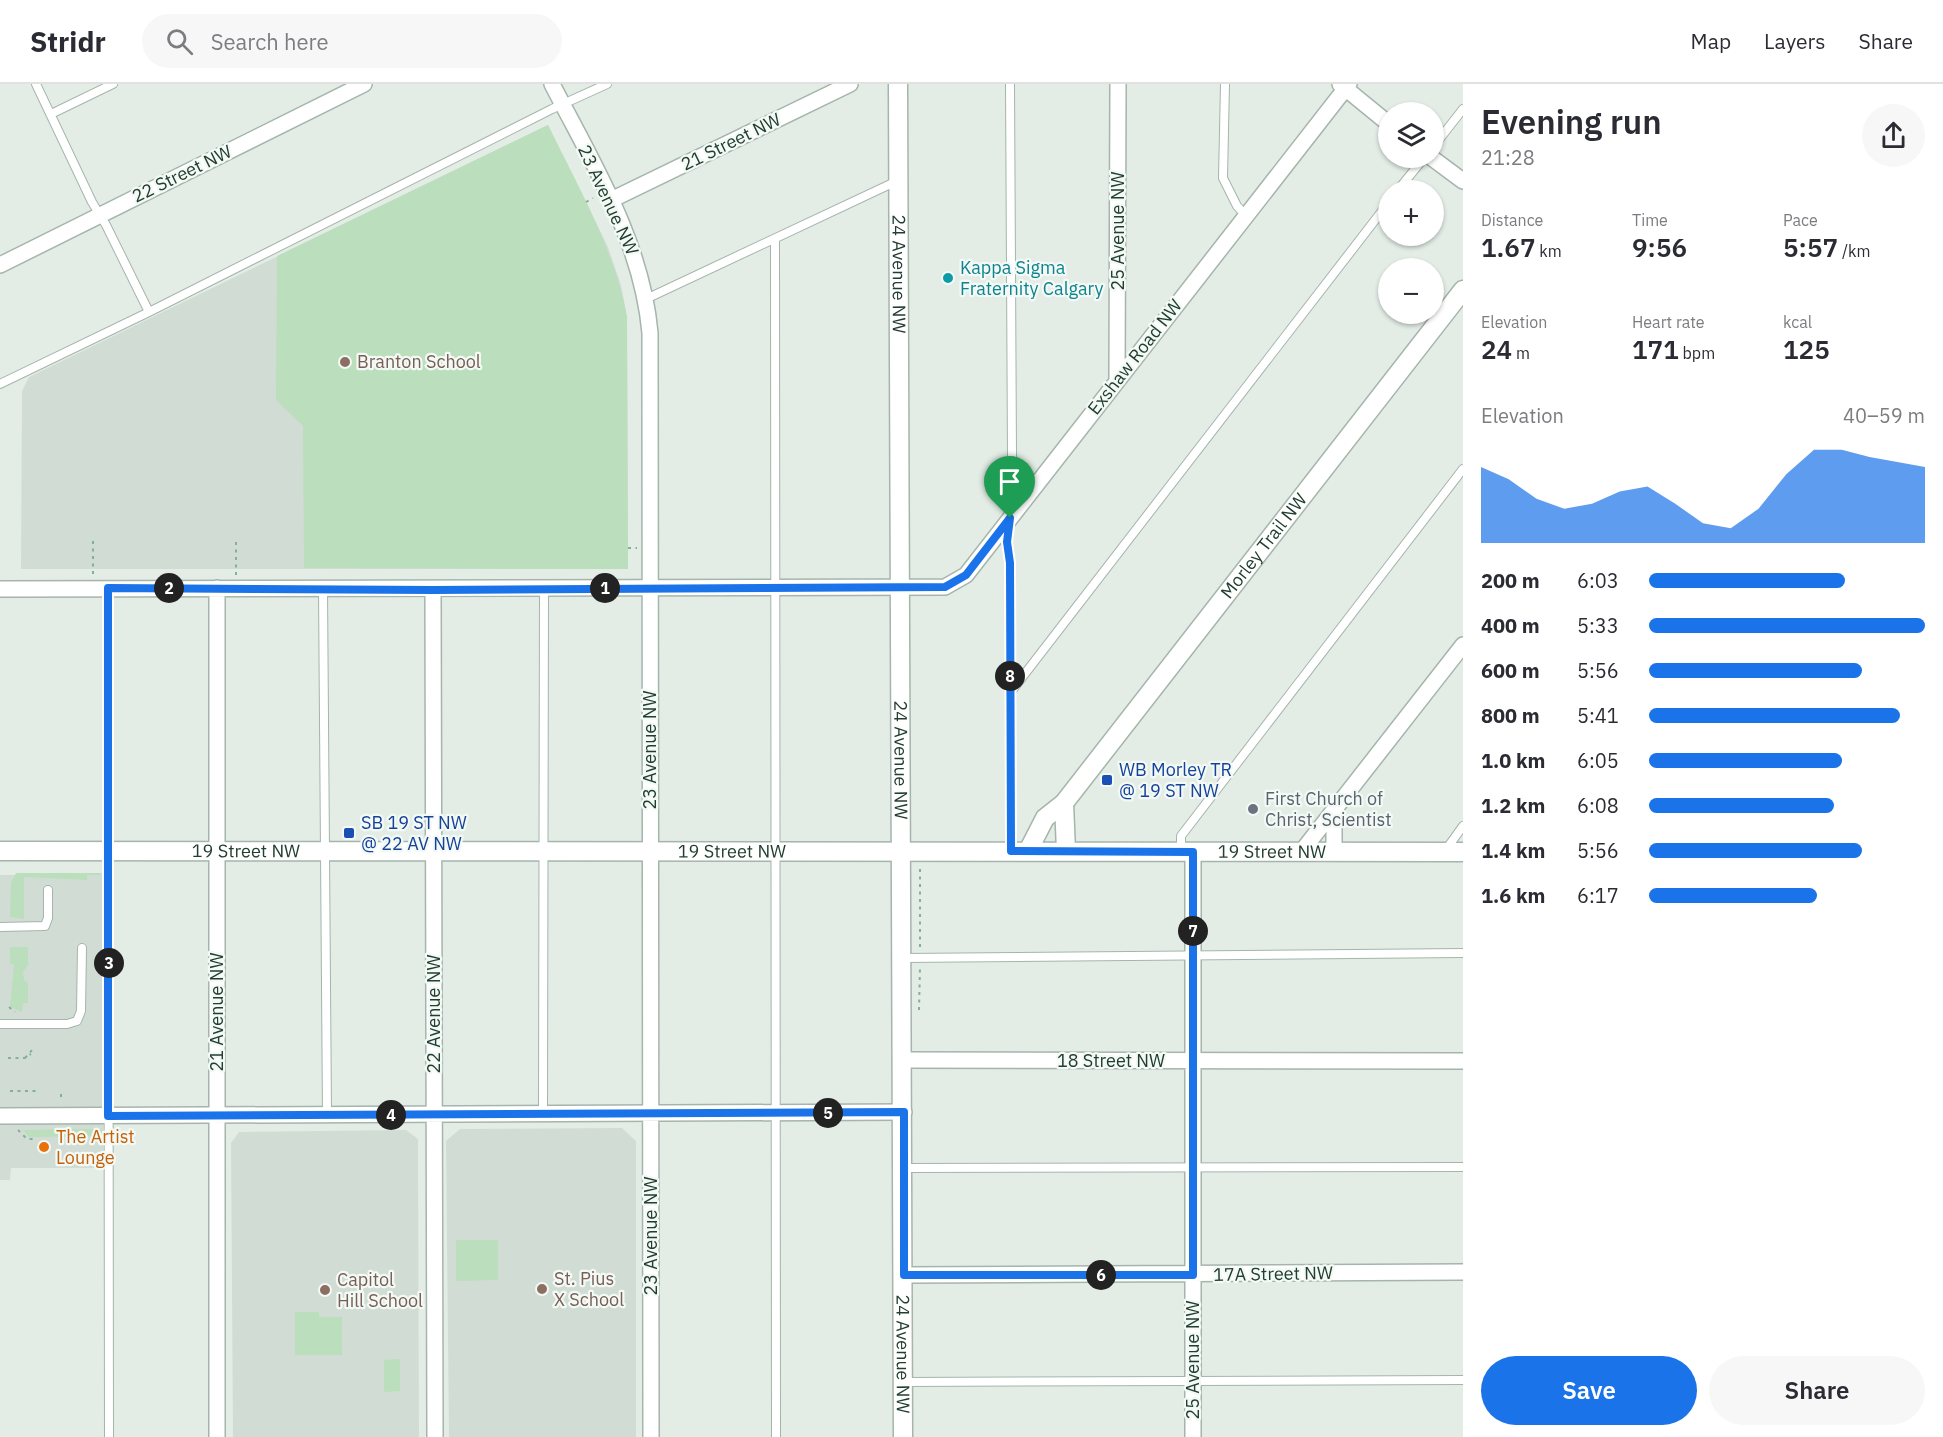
<!DOCTYPE html>
<meta charset="utf-8">
<style>
body{margin:0;font-family:"IBM Plex Sans",sans-serif;background:#f7f7f7;color:#2b2b33;height:100vh;display:flex;flex-direction:column;font-size:22px;white-space:nowrap}
*{box-sizing:border-box;margin:0}
p{font-size:20px;color:#7c7c81}
.icon{flex:none;width:33px;height:33px;fill:none;stroke:currentColor;stroke-width:2;stroke-linecap:round;stroke-linejoin:round}
.map{position:relative;flex:1;overflow:hidden}
.drawer{display:flex;flex-direction:column;background:#fff;width:480px}
.drawer>*{flex:none}
.tools{position:absolute;left:1378px;top:18px;display:grid;gap:12px}
.tools a{display:grid;place-items:center;width:66px;height:66px;border-radius:50%;background:#fff;box-shadow:0 2px 4px #0004;font-size:30px}
.pin{position:absolute;display:grid;place-items:center;width:51px;height:51px;color:#fff;margin:-62px -26px;border-radius:50% 50% 50% 0;rotate:-45deg;box-shadow:0 0 6px #0007}
.pin .icon{rotate:45deg}
.km{position:absolute;width:30px;height:30px;margin:-15px;border-radius:50%;background:#222;color:#fff;font-size:16px;line-height:30px;text-align:center}
.round{display:grid;place-items:center;flex:none;width:63px;height:63px;border-radius:32px;background:#f7f7f7}
.summary{display:flex;align-items:center;justify-content:space-between;height:102px;padding:0 18px}
h1{font-size:33px;font-weight:600;line-height:45px}
.metrics{display:grid;grid-template-columns:repeat(3,1fr);gap:9px;height:102px;padding:6px 18px}
.metrics div{display:grid;align-content:center}
.metrics b{font-size:26px;font-weight:600}
.metrics small{font-size:16px;font-weight:400}
.metrics p{font-size:16px}
.chart{height:168px;padding:12px 18px}
.chart p{display:flex;justify-content:space-between}
.chart svg{width:100%;height:108px;margin-top:6px;fill:#1a73e8;opacity:.7}
.button{display:flex;gap:12px;margin-top:auto;padding:12px 18px}
.button a{flex:1;height:69px;border-radius:36px;background:#1a73e8;color:#fff;font-size:24px;font-weight:600;line-height:69px;text-align:center}
.button a+a{background:#f7f7f7;color:#2b2b33}
ul{padding:0 18px;list-style:none;font-size:20px}
li{display:grid;grid-template-columns:96px 72px 1fr;align-items:center;height:45px}
li i{height:15px;border-radius:8px;background:#1a73e8}
header{display:flex;align-items:center;gap:36px;box-sizing:border-box;height:84px;padding:0 30px;background:#fff;border-bottom:2px solid #e1e1e2}
header strong{font-size:28px}
nav{display:flex;gap:33px;margin-inline-start:auto;font-size:21px}
.search{width:420px;height:54px;background:#f7f7f7;display:flex;align-items:center;gap:15px;box-sizing:border-box;padding:0 21px;border-radius:33px;color:#7c7c81;font-size:22px}
main{display:flex;flex:1;min-height:0}
.map>svg:first-child{display:block}
</style>
<header>
<strong>Stridr</strong>
<div class="search"><svg class="icon" aria-label="search" viewBox="0 0 24 24"><circle cx="10" cy="10" r="6"/><path d="M15 15l6 6"/></svg>Search here</div>
<nav><a>Map</a><a>Layers</a><a>Share</a></nav>
</header>
<main>
<div class="map">
<svg width="1463" height="1353" viewBox="0 0 1463 1353">
<rect width="100%" height="100%" fill="#e3ede6"/>
<path fill="#d1ddd4" d="M548,41L608,163L621,201L627,233L628,485H21L22,307L29,293Z
M0,791H103V1084H11L10,1096H0Z
M622,1044L636,1057V1353H449L446,1057L460,1045Z
M406,1046L418,1055L419,1353H233L231,1059L239,1048Z"/>
<path fill="#bbdebc" d="M548,41C578,103 614,163 627,233L628,485L304,484L303,342L276,316L277,172Z
M16,789H102L101,791H87V796L24,793V835L10,833L11,799Z
M10,863H28V881L23,888L24,896L28,899V919H23L22,928L10,923L14,880H10Z
M99,1045L102,1046V1052L29,1053L23,1046Z
M456,1156H498V1196L456,1197Z
M319,1228V1233H342V1271H295V1228Z
M400,1275V1307L384,1308V1276Z"/>
<g fill="none" stroke-linecap="round" stroke-linejoin="round">
<g stroke="#a5b5ac" stroke-width="10">
<path id="service" d="M36,0L92,118L106,141L149,228
M1010,0L1012,373L1015,406L1012,427
M1225,0L1223,94L1237,122L1247,133
M51,30L113,0
M1434,62L1463,25
M1398,106L1424,74
M775,156L776,1353
M646,215L897,97
M0,300L149,228L552,25L607,0
M1010,439L1007,458L1010,479L1011,767
M108,504L109,1353
M323,505L327,1031
M1010,609L1389,118
M1181,767V752L1463,385
M1445,767L1463,742
M0,843L45,842L48,834V806
M903,874L1463,869
M0,940H67L77,937L81,927L82,864
M543,1030L544,504
M904,1084L1463,1083
M904,1298L1463,1296"/>
</g>
<g stroke="#a5b5ac" stroke-width="18">
<path id="minor" d="M552,0C593,80 642,158 650,249L651,1353
M1340,0L1389,40
M1432,74L1463,97
M611,116L850,0
M0,181L364,0
M1117,295L1118,0
M217,504V1353
M0,505L945,503L966,491L1349,0
M433,506L435,1353
M1334,730V767
M1302,767L1463,561
M904,976L1463,977
M0,1032L904,1028
M904,1191L1463,1188
M1193,1353V768"/>
</g>
<g stroke="#a5b5ac" stroke-width="21">
<g id="tertiary">
<path id="s1" d="M898,0L903,1353"/>
<path d="M1064,719L1066,767"/>
<path id="s2" d="M0,767L1463,768"/>
<path id="s3" d="M1028,767L1045,734L1064,719L1463,206"/>
</g>
</g>
<path stroke="#83b197" stroke-width="2" stroke-dasharray="3 4.5" stroke-linecap="butt" d="M586,118L593,114
M93,457V491
M628,464H637
M236,491V458
M920,863V784
M9,923L15,928
M919,926L920,883
M8,974H25L31,970
M25,974L33,965
M10,1007H37
M61,1010V1016
M18,1046L26,1054L36,1056"/>
<use href="#service" stroke="#fff" stroke-width="8"/>
<use href="#minor" stroke="#fff" stroke-width="15"/>
<use href="#tertiary" stroke="#fff" stroke-width="18"/>
</g>
<g fill="none" stroke-linecap="round" stroke-linejoin="round">
<g stroke="#fff" stroke-width="12">
<path id="route" d="M1010,434L1007,458L1010,479L1011,767L1193,768V1191H904V1028L108,1032V504L433,506L945,503L966,491Z"/>
</g>
<use href="#route" stroke="#1a73e8" stroke-width="8"/>
</g>
<circle fill="#0f9aa8" stroke="#f3f9f5" stroke-width="2" cx="948" cy="194" r="6"/>
<g fill="#8d6e63" stroke="#f3f9f5" stroke-width="2">
<circle cx="345" cy="278" r="6"/>
<circle cx="542" cy="1205" r="6"/>
<circle cx="325" cy="1206" r="6"/>
</g>
<g fill="#1a4fb4" stroke="#f3f9f5" stroke-width="2">
<rect x="1101" y="690" width="12" height="12" rx="3"/>
<rect x="343" y="743" width="12" height="12" rx="3"/>
</g>
<circle fill="#6b7280" stroke="#f3f9f5" stroke-width="2" cx="1253" cy="725" r="6"/>
<circle fill="#e8710a" stroke="#f3f9f5" stroke-width="2" cx="44" cy="1063" r="6"/>
<g text-anchor="middle" stroke-width="4.5" stroke-linejoin="round" paint-order="stroke">
<g font-size="18" fill="#223e30" stroke="#f3f9f5">
<text transform="translate(731 58) rotate(-26)" y="6">21 Street NW</text>
<text transform="translate(182 90) rotate(-26)" y="6">22 Street NW</text>
<text transform="translate(608 116) rotate(65)" y="6">23 Avenue NW</text>
<text transform="translate(1118 147) rotate(-90)" y="6">25 Avenue NW</text>
<text dy="6" stroke="none"><textPath href="#s1" startOffset="190">24 Avenue NW</textPath></text>
<text transform="translate(1135 273) rotate(-52)" y="6">Exshaw Road NW</text>
<text dy="6" stroke="none"><textPath href="#s3" startOffset="387">Morley Trail NW</textPath></text>
<text transform="translate(650 666) rotate(-90)" y="6">23 Avenue NW</text>
<text dy="6" stroke="none"><textPath href="#s1" startOffset="676">24 Avenue NW</textPath></text>
<text dy="6" stroke="none"><textPath href="#s2" startOffset="246">19 Street NW</textPath></text>
<text dy="6" stroke="none"><textPath href="#s2" startOffset="732">19 Street NW</textPath></text>
<text dy="6" stroke="none"><textPath href="#s2" startOffset="1272">19 Street NW</textPath></text>
<text transform="translate(217 928) rotate(-90)" y="6">21 Avenue NW</text>
<text transform="translate(434 930) rotate(-90)" y="6">22 Avenue NW</text>
<text x="1111" y="983">18 Street NW</text>
<text transform="translate(651 1152) rotate(-90)" y="6">23 Avenue NW</text>
<text transform="translate(1273 1190) rotate(-1)" y="6">17A Street NW</text>
<text dy="6" stroke="none"><textPath href="#s1" startOffset="1270">24 Avenue NW</textPath></text>
<text transform="translate(1193 1276) rotate(-90)" y="6">25 Avenue NW</text>
</g>
<g font-size="18" fill="#0d838f" stroke="#f3f9f5" text-anchor="start">
<text x="960" y="190">Kappa Sigma<tspan x="960" dy="21">Fraternity Calgary</tspan></text>
</g>
<g font-size="18" fill="#785e54" stroke="#f3f9f5" text-anchor="start">
<text x="357" y="284">Branton School</text>
<text x="554" y="1201">St. Pius<tspan x="554" dy="21">X School</tspan></text>
<text x="337" y="1202">Capitol<tspan x="337" dy="21">Hill School</tspan></text>
</g>
<g font-size="18" fill="#164399" stroke="#f3f9f5" text-anchor="start">
<text x="1119" y="692">WB Morley TR<tspan x="1119" dy="21">@ 19 ST NW</tspan></text>
<text x="361" y="745">SB 19 ST NW<tspan x="361" dy="21">@ 22 AV NW</tspan></text>
</g>
<g font-size="18" fill="#5b616d" stroke="#f3f9f5" text-anchor="start">
<text x="1265" y="721">First Church of<tspan x="1265" dy="21">Christ, Scientist</tspan></text>
</g>
<g font-size="18" fill="#c56008" stroke="#f3f9f5" text-anchor="start">
<text x="56" y="1059">The Artist<tspan x="56" dy="21">Lounge</tspan></text>
</g>
</g>
</svg>
<div class="tools">
<a><svg class="icon" aria-label="layers" viewBox="0 0 24 24"><path d="M12 4l9 5-9 5-9-5zM3 14l9 5 9-5"/></svg></a>
<a>+</a>
<a>−</a>
</div>
<div class="pin" style="left:1010px;top:434px;background:#1e9e55"><svg class="icon" aria-label="arrive" viewBox="0 0 24 24"><path d="M6 21V4h12l-3 4 3 4H6"/></svg></div>
<b class="km" style="left:605px;top:504px">1</b>
<b class="km" style="left:169px;top:504px">2</b>
<b class="km" style="left:109px;top:879px">3</b>
<b class="km" style="left:391px;top:1031px">4</b>
<b class="km" style="left:828px;top:1029px">5</b>
<b class="km" style="left:1101px;top:1191px">6</b>
<b class="km" style="left:1193px;top:847px">7</b>
<b class="km" style="left:1010px;top:592px">8</b>
</div>
<section class="drawer">
<div class="summary"><div><h1>Evening run</h1><p>21:28</p></div><a class="round"><svg class="icon" aria-label="share" viewBox="0 0 24 24"><path d="M12 15V3M7 8l5-5 5 5M5 13v7h14v-7"/></svg></a></div>
<div class="metrics">
<div><p>Distance</p><b>1.67<small> km</small></b></div>
<div><p>Time</p><b>9:56</b></div>
<div><p>Pace</p><b>5:57<small> /km</small></b></div>
</div>
<div class="metrics">
<div><p>Elevation</p><b>24<small> m</small></b></div>
<div><p>Heart rate</p><b>171<small> bpm</small></b></div>
<div><p>kcal</p><b>125</b></div>
</div>
<div class="chart"><p><span>Elevation</span>40–59 m</p>
<svg viewBox="0 0 160 44" preserveAspectRatio="none"><path d="M0 44V13L10 18L20 26L30 30L40 28L50 23L60 21L70 28L80 36L90 38L100 30L110 16L120 6L130 6L140 9L150 11L160 13V44z"/></svg>
</div>
<ul>
<li><b>200 m</b>6:03<i style="width:71%"></i></li>
<li><b>400 m</b>5:33<i style="width:100%"></i></li>
<li><b>600 m</b>5:56<i style="width:77%"></i></li>
<li><b>800 m</b>5:41<i style="width:91%"></i></li>
<li><b>1.0 km</b>6:05<i style="width:70%"></i></li>
<li><b>1.2 km</b>6:08<i style="width:67%"></i></li>
<li><b>1.4 km</b>5:56<i style="width:77%"></i></li>
<li><b>1.6 km</b>6:17<i style="width:61%"></i></li>
</ul>
<div class="button"><a>Save</a><a>Share</a></div>
</section>
</main>
